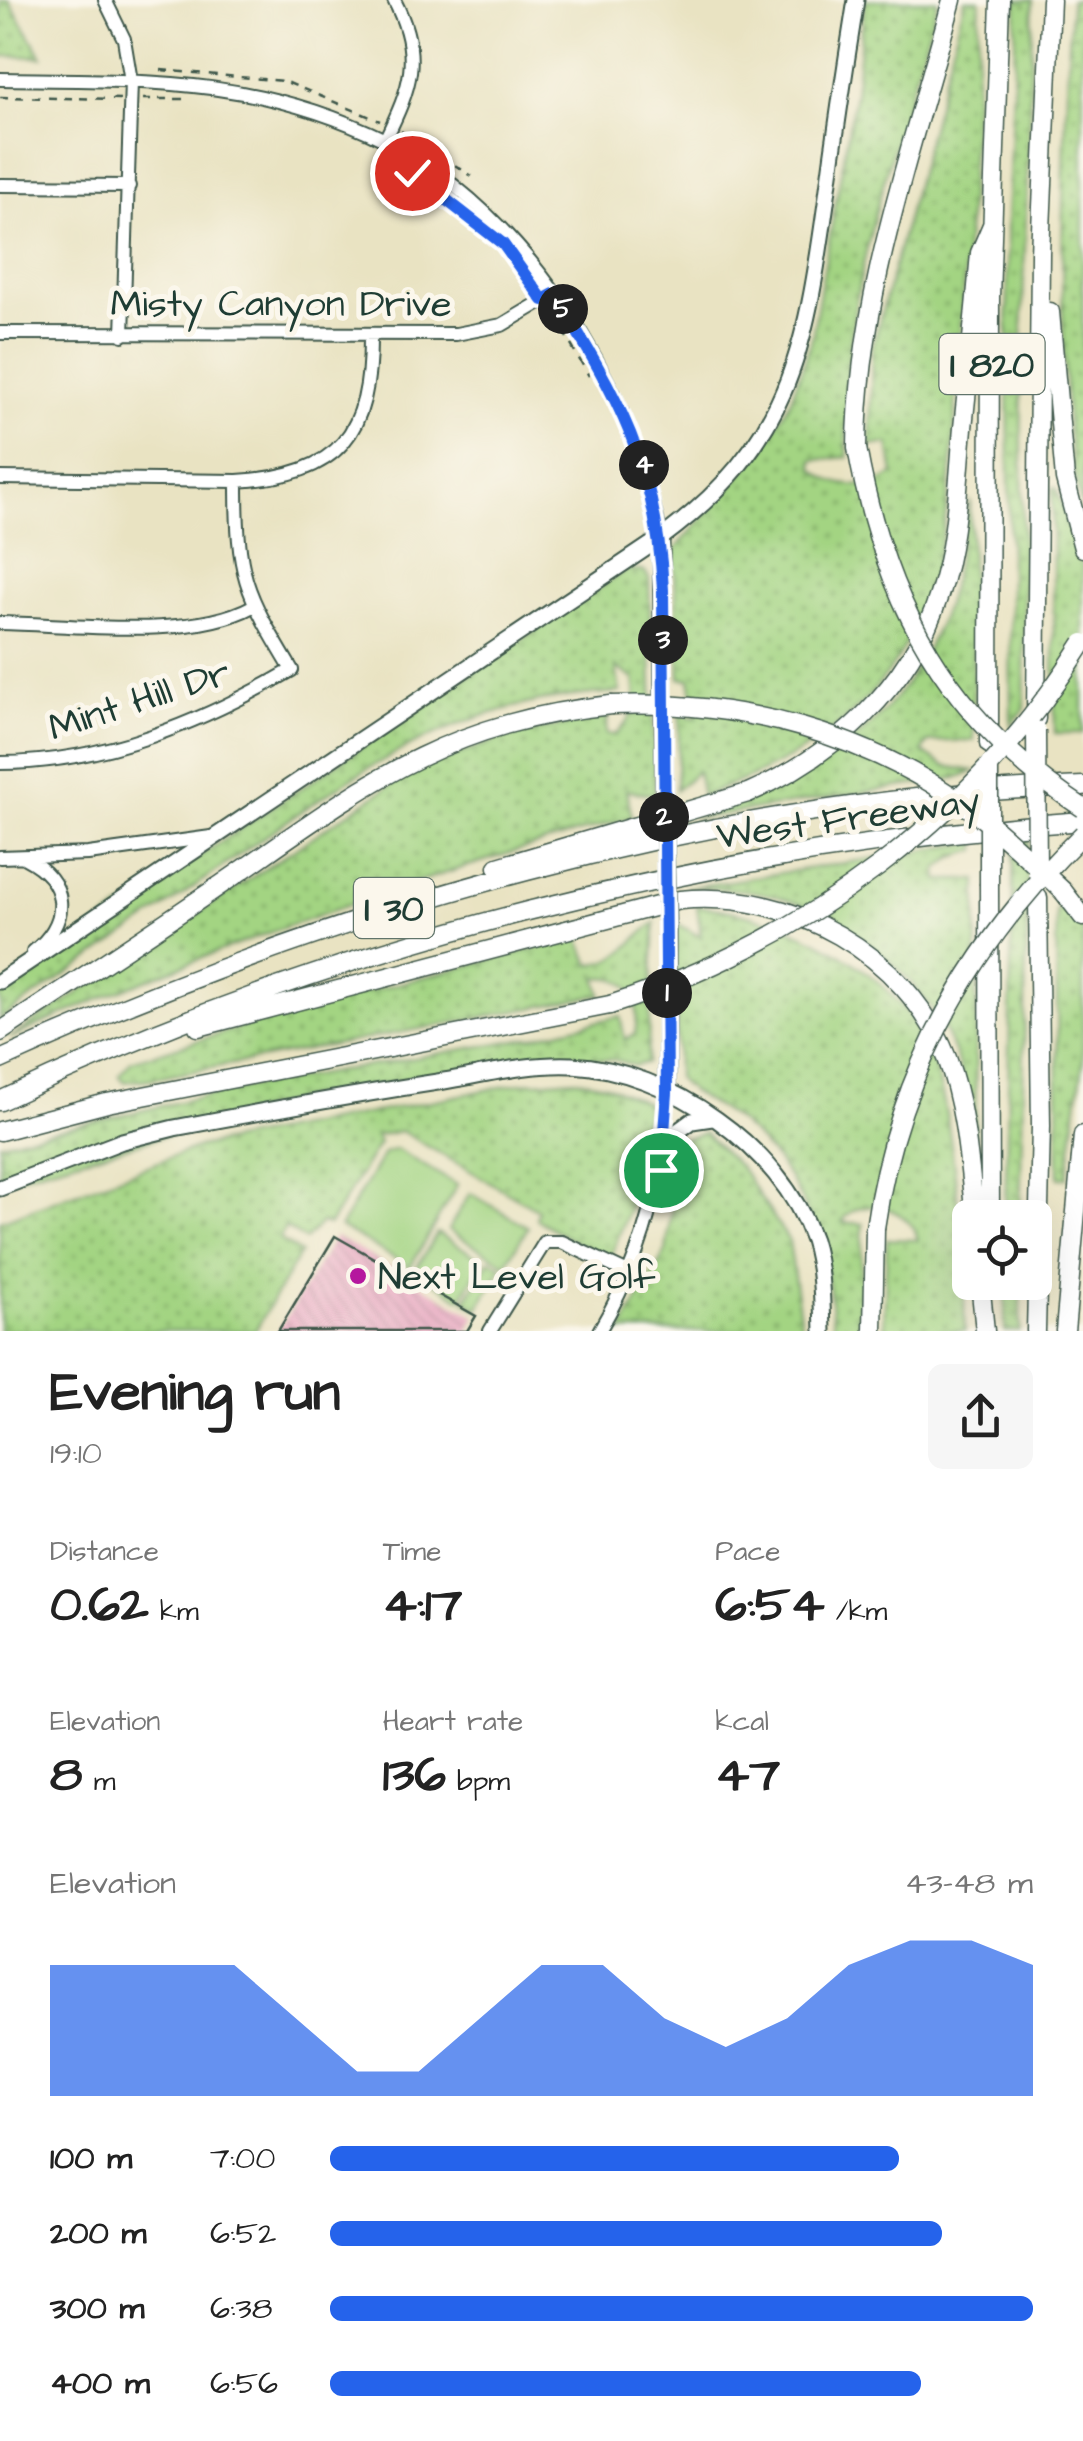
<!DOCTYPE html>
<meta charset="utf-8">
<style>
body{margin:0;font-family:"Architects Daughter",sans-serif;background:#f6f6f6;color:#222;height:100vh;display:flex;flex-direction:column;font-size:38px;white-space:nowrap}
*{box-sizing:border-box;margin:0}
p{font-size:32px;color:#767676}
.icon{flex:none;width:55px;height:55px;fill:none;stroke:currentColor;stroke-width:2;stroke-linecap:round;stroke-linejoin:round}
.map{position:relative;height:1331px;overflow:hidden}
.sheet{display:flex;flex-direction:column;background:#fff;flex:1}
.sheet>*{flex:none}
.fabs{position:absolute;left:952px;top:1200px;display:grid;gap:20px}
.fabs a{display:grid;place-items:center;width:100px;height:100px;border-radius:15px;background:#fff;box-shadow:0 10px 40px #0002;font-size:50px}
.pin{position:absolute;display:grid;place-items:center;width:85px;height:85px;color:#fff;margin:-42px;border:5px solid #fff;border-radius:50%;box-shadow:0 2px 10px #0007}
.km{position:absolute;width:50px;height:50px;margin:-25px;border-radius:50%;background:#222;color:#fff;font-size:28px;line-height:50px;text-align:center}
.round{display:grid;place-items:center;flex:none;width:105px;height:105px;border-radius:15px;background:#f6f6f6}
.head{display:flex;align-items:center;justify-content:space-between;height:170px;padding:0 50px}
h1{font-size:55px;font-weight:700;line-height:75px}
.figures{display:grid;grid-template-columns:repeat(3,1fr);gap:15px;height:170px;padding:10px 50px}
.figures div{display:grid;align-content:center}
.figures b{font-size:50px;font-weight:700}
.figures small{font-size:28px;font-weight:400}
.figures p{font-size:28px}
.chart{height:280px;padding:20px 50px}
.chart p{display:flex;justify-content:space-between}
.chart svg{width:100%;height:180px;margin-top:10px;fill:#2563eb;opacity:.7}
ul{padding:0 50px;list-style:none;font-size:32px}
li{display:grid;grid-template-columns:160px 120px 1fr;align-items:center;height:75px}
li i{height:25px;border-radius:12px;background:#2563eb}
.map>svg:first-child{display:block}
</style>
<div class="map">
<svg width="1083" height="1331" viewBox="0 0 1083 1331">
<defs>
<pattern id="grass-dots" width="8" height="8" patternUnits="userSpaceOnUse" patternTransform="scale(2.5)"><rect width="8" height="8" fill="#a3d482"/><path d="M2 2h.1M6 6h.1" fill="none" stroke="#84ad6b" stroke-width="1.8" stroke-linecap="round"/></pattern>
<pattern id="building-back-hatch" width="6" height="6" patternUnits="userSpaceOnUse" patternTransform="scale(2.5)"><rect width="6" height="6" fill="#e59bba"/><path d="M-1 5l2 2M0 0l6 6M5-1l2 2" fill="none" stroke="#b98098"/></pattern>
</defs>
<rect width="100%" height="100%" fill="#fbf7ec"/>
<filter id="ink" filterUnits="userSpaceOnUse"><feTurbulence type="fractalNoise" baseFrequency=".01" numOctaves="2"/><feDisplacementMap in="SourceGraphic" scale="20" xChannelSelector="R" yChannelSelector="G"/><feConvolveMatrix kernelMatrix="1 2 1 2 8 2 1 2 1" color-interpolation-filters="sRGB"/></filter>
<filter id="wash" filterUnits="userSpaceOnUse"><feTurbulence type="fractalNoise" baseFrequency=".0048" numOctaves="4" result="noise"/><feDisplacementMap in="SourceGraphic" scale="40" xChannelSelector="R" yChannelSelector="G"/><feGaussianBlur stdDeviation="2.25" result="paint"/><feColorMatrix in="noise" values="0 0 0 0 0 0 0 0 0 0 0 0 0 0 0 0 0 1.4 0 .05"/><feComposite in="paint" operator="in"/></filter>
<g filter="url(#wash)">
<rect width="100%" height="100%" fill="#e9e3c2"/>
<path fill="url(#grass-dots)" stroke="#61885b" stroke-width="2.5" d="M0,0H9L42,57L0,56Z
M865,0H938C896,147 835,301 848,457L813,460V468C833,489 871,491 894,474L889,444L870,445L872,349L965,0H980C975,112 968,223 960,334C951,451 957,588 879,684C833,742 770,771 702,796L697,771L676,790L680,715L697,718L690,679L680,678L674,551L763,449L790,402L811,342L855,94Z
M1017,0H1033L1021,368L1025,709L1011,725L1007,222Z
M1071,0H1083V511C1068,459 1066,405 1064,352C1059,234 1066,118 1071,0Z
M1056,488L1083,568V733H1055L1052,489Z
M970,500L974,740L928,742L922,752L945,766L974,771L956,778L694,819C804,781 889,740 938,626C955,587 959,541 970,500Z
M627,569L645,572L649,578L655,795L626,790L632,817C419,878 212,946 10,1038L412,771L508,736L608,717L606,734L615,735C633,719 638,704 634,679L616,667L620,692C448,699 349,777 215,872C144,922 72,971 0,1019V990Z
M1014,837L1029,839L1020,1217L1005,1218Z
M977,842V850L953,857L938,869V880H977L975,1151C969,1119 966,1085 955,1054C930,986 864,930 799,904C763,889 723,888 686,888Z
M1083,905V1062L1067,1178H1059L1056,910Z
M697,906C789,915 902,969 934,1064C955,1129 964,1260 965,1331H884L887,1239L918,1240C911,1206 857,1194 842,1222L863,1224L858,1331H833C831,1253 803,1174 740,1123C721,1107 693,1097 677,1078L676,923L701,937Z
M655,923L647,1062L635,1066L616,1060L542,1056L303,1098L0,1181V1143L232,1090L533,1037L620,1016L625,1040L635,1033C641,1003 631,973 597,978L601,995L151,1079L125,1082L119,1075L131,1061L301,1009L579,937L590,965C628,959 628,941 655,923Z
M575,1079L606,1085L647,1103L634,1196L611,1256H599L536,1219L538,1210L401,1131L375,1136L379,1143L329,1225L321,1223L305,1240L285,1227L280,1239L300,1253L255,1331H0V1221L199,1147L521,1083Z
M704,1133L741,1168L789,1241L802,1331H621L666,1251L681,1140Z
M1005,1283H1020V1331H1005Z"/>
<path fill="#a3d482" stroke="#61885b" stroke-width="2.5" d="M396,1149L457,1185L410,1267L340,1227L384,1153Z
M470,1193L528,1227L506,1264L448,1230Z
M437,1233L483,1260L461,1299L415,1270Z
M490,1260L502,1267L478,1309L465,1301Z"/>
<g id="blocks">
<path fill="url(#building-back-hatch)" d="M335,1236L476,1316L467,1331H278Z"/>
</g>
</g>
<g filter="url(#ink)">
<use href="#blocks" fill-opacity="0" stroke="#3d5649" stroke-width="2.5"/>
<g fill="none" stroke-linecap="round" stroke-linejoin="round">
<g stroke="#3d5649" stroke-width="16">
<path id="minor" d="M105,0L124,39L131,81L123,335
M394,0C423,56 411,87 385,140C531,219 628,378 661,538
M0,79C141,81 255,76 385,140
M0,185L129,186
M0,333L456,334L502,325L554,294
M0,478L237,481C341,475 371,434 370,334
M0,623C73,624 189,641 253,606
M0,763C104,763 203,722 292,670C244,590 237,576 237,481
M0,857L88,854L211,837
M25,858C69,881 72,920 33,952
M490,1331L545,1242H562L630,1274
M599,1331C646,1251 660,1185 667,1093"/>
</g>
<g stroke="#3d5649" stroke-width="19">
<path id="major" d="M661,538L664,789
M667,926V1093
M0,981L661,538C789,443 805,353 826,203C835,135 845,68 856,0
M663,1142L692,1121L712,1118
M0,1188L122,1141L174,1128C264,1111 353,1095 444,1081C486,1074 529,1063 572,1065C669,1070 781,1147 813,1240C822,1269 822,1302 823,1331"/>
</g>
<g stroke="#3d5649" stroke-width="21">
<path id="highway" d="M1050,312L1065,479L1083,548
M857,448C858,295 913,147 952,0
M1036,719L1040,253L1051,0
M989,744L990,297L1000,0
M498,867L748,793C833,756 910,687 939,595C957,542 958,483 963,428C969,370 975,311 980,253L992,225
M989,885L990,1218
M1063,891L1083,917
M198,1027L680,900C790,889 906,953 947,1058C966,1109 969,1164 975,1218
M0,1032C72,984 145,937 216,888C355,793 436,723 611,705
M0,1060C339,907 709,799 1083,786
M0,1101C340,940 709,848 1083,821
M0,1131L107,1103L610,1005
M980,1282L985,1331
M873,1331L875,1228
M1036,1331L1041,1126L1038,898
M1065,1331L1083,1135"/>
</g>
<path stroke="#3d5649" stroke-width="2.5" stroke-dasharray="8 8" stroke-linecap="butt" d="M161,70L284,81L380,121
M0,97L120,99
M143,99H190
M401,131L472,176
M409,171L443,195
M563,331L589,376"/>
<use href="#minor" stroke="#fff" stroke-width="12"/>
<use href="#major" stroke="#fff" stroke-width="15"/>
<use href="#highway" stroke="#fff" stroke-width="18"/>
<g stroke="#3d5649" stroke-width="19" stroke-linecap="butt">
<path id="major-bridge" d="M664,789L667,926"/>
</g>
<g stroke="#3d5649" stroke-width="21" stroke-linecap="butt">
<path id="highway-bridge" d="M857,448C885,604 947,719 1083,808
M611,705C742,700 871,734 977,814C1007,837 1035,865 1063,891
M1036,730L1037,872
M989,764V885
M610,1005C807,941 973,819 1083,643
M875,1228C897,1072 971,943 1083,834"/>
</g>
<use href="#major-bridge" stroke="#fff" stroke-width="15"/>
<use href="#highway-bridge" stroke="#fff" stroke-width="18"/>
</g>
</g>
<g fill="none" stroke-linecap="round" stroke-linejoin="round" filter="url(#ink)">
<g stroke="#fff" stroke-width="20">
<path id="route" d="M412,173L503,244L543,300L554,294C618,396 657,466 663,590L667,1093L661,1170"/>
</g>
<use href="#route" stroke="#2563eb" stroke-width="12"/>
</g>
<circle fill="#b5179e" stroke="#fbf7ec" stroke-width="4" cx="358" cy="1276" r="10"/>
<g text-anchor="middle" stroke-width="10" stroke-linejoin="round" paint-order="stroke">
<g fill="#fbf7ec" stroke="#61756b" stroke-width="2.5">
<rect x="939.5" y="334" width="105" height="60" rx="8"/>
<rect x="354" y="878" width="80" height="60" rx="8"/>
</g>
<g font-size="35" font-weight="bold" fill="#1f3d34">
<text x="992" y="376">I 820</text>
<text x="394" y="920">I 30</text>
</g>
<g font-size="38" fill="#1f3d34" stroke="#fbf7ec">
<text x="281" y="316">Misty Canyon Drive</text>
<text transform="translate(139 699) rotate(-18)" y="13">Mint Hill Dr</text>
<text transform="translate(848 817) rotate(-8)" y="13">West Freeway</text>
</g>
<g font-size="38" fill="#1f3d34" stroke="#fbf7ec" text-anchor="start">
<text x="378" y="1289">Next Level Golf</text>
</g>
</g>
</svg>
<div class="fabs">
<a><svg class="icon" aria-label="locate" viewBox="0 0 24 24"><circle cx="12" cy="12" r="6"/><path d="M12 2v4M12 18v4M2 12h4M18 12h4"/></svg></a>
</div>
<div class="pin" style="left:661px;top:1170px;background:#1e9e55"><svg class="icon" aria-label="arrive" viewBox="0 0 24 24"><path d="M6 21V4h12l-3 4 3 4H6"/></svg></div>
<div class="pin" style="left:412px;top:173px;background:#d93025"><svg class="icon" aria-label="check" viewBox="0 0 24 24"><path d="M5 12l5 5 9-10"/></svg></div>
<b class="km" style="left:667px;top:993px">1</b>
<b class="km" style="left:664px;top:817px">2</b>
<b class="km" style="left:663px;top:640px">3</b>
<b class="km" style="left:644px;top:465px">4</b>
<b class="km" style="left:563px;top:309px">5</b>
</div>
<section class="sheet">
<div class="head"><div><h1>Evening run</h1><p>19:10</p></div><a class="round"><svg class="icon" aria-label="share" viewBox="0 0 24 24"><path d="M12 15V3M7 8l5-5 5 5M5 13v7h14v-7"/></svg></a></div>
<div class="figures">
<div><p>Distance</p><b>0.62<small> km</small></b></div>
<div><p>Time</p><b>4:17</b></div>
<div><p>Pace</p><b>6:54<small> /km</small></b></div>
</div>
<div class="figures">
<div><p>Elevation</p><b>8<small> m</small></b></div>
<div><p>Heart rate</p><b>136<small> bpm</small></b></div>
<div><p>kcal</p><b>47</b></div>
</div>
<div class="chart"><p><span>Elevation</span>43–48 m</p>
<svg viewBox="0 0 160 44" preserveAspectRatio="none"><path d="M0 44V12L10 12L20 12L30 12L40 25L50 38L60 38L70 25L80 12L90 12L100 25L110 32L120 25L130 12L140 6L150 6L160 12V44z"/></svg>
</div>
<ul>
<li><b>100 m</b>7:00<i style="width:81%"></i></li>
<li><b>200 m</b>6:52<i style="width:87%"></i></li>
<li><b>300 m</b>6:38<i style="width:100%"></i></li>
<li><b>400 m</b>6:56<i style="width:84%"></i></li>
</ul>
</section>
